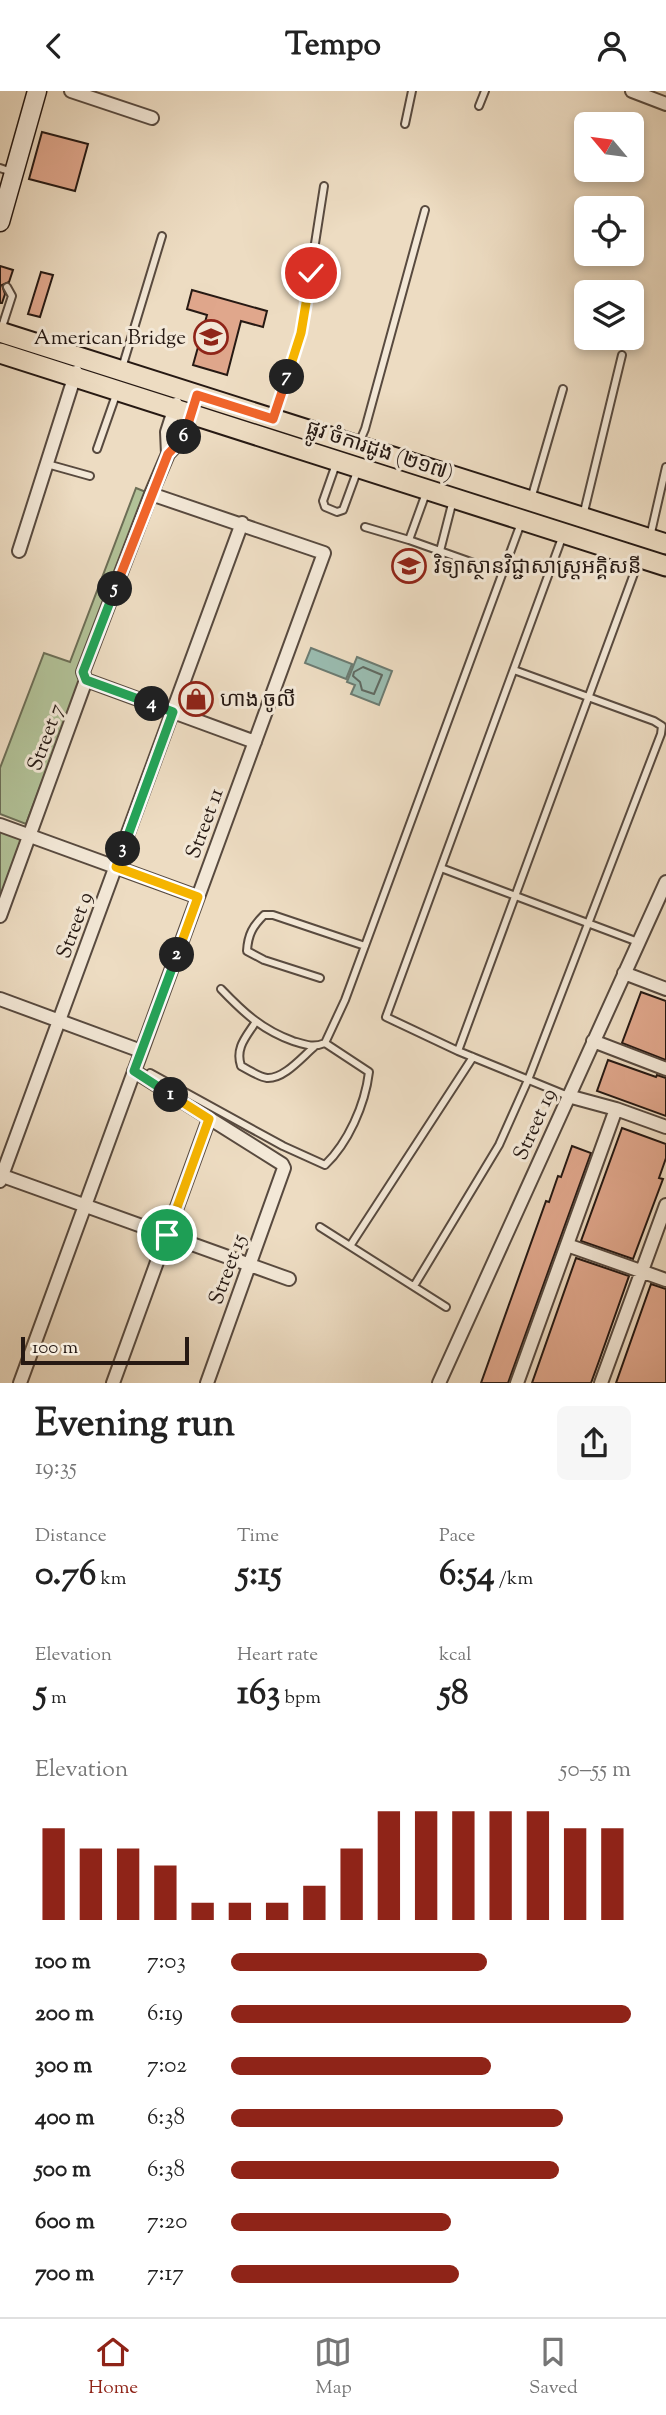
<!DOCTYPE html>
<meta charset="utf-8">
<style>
body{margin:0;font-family:"Sorts Mill Goudy","Noto Sans Khmer",serif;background:#f6f6f6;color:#222;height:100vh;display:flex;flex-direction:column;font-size:26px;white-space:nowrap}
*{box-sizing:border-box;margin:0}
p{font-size:23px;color:#767676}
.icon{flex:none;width:38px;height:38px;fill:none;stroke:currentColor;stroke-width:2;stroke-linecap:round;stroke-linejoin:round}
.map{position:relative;height:1292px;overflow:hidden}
.sheet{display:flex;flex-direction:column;background:#fff;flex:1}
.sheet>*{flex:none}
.needle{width:46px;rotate:299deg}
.buttons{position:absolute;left:574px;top:21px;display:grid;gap:14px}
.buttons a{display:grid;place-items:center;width:70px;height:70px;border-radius:10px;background:#fff;box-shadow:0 4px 10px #0003;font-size:35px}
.scale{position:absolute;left:21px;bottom:18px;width:168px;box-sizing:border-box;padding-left:7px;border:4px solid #261913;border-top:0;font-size:19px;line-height:24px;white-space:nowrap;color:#261913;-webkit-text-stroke:5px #f3e8d7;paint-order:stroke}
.pin{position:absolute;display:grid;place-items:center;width:60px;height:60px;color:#fff;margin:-30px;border:4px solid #fff;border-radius:50%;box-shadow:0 2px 7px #0007}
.km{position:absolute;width:35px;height:35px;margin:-18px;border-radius:50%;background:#222;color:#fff;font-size:19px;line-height:35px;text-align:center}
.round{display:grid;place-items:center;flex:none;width:74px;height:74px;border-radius:10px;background:#f6f6f6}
.summary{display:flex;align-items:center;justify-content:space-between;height:119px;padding:0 35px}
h1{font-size:38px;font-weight:700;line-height:52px}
.stats{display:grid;grid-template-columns:repeat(3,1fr);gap:10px;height:119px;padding:7px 35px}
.stats div{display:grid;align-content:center}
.stats b{font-size:35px;font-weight:700}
.stats small{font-size:19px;font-weight:400}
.stats p{font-size:19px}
.chart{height:196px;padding:14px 35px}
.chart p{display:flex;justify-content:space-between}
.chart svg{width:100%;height:126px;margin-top:7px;stroke:#8f2418;stroke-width:6}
ul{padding:0 35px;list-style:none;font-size:23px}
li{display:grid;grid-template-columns:112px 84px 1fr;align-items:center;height:52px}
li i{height:18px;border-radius:9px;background:#8f2418}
header{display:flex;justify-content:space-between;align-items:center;height:91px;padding:0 35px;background:#fff;font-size:32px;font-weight:700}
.tab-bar{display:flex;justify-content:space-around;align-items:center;height:98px;border-top:2px solid #e0e0e0;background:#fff;font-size:19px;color:#767676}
.tab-bar a{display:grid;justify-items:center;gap:4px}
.tab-bar .current{color:#8f2418}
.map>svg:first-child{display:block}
</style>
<header><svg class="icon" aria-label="back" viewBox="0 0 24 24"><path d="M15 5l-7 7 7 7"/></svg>Tempo<svg class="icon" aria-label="person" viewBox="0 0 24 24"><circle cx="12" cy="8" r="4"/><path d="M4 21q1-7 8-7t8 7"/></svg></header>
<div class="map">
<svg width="666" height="1292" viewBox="0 0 666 1292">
<rect width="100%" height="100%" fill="#eddcc2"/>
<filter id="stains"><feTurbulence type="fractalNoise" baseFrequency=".00286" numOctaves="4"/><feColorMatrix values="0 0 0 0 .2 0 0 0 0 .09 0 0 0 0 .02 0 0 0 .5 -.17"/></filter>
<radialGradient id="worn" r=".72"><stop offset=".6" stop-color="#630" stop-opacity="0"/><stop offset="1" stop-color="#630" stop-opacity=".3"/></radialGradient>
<path fill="#b2c298" stroke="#6c6e56" stroke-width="2" d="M136,397L151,403L26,733L0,723V677L44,562L70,571Z
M0,738L24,747L0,811Z"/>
<path fill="#9abcb0" stroke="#6c7b71" stroke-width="2" d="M311,557L352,573L346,588L305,572Z
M357,566L392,580L379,614L351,603L355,594L347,591Z"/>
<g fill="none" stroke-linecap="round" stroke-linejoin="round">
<path stroke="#606a62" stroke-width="2" d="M363,576L382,584L374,603L362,599L360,591L353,585L354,581Z"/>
</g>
<path fill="#e0a78c" stroke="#261913" stroke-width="2" d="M42,41L88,53L75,100L29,88Z
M0,175L13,179L9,191L2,194L5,203L2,212H0Z
M41,181L53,184L40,226L28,223Z
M192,199L267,220L263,236L241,230L227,284L193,274L207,224L187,218Z
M641,901L666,910V969L622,952Z
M608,969L656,986L657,984L666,987V1025L597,1000Z
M622,1037L666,1053V1067L659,1087L663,1088L633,1168L581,1150Z
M572,1055L591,1062L508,1292H481L546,1110L549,1111L558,1085L561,1086Z
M576,1167L629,1185L599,1270L591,1292H532Z
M651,1193L666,1198V1292H616Z"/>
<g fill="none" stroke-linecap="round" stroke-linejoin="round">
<g stroke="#584a3f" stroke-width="10">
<path id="lane" d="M479,15L485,0
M405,33L412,0
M0,77L12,81
M1,239L12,205L7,196
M122,277L162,145
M274,325L301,242L324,95
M359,352L365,338L425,119
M97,358L117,301
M47,373L90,385
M336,373L323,410L325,416L337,421L343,419L358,378
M531,408L563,298
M583,425L622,264
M365,436L409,449L426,402
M563,444L386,926L458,960L568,1005
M650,446L666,376
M409,449L502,482
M440,460L453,409
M441,777L638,851
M320,887L264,869L247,860C248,843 253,835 264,824H273L365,855
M221,898C243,921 262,939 293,950C306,954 313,957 325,952L345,909L521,432
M255,932C246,946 235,957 241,975C249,979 259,986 267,987C284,988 302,966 314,956
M458,960L639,469
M150,982L283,1055L325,1074C348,1052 365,1014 369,981L325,952
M320,1136L446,1216
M350,1155L473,966
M414,1195L499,1054L528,989L661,643L662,635L654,630L514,579"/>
</g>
<g stroke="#584a3f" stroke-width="16">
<path id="street" d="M71,0L152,27
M632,0L666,13
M168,363L167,341L176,313
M19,460L76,281
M86,589L255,651
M0,734L198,806
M0,825L86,589L83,581L151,403L168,363L184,346L193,318
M624,882L666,898
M0,908L141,960
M593,950L666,978
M134,980L282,1073L284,1077L207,1292
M568,1005L616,1018L666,1036
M0,1084L289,1188
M0,1090L242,432
M567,1154L666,1189
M20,1292L324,462L151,403
M113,1292L209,1028
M439,1292L666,791
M517,1292L616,1018
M601,1292L666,1114"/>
</g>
<g stroke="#261913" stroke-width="21">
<path id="secondary" d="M0,131L37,0"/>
</g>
<g stroke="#261913" stroke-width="23">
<path id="primary" d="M0,241L666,453
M0,262L666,475"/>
</g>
<use href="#lane" stroke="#f3e8d7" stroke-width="6"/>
<use href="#street" stroke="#f3e8d7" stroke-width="12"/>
<use href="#secondary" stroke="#f3e8d7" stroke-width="18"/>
<use href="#primary" stroke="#eddcc2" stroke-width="19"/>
</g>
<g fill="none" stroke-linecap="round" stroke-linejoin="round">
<g stroke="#fff" stroke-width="14">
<path id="split-1" d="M167,1144L209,1028L171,1004"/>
</g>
<g stroke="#fff" stroke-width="14">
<path id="split-2" d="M171,1004L134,980L177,864"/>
</g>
<g stroke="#fff" stroke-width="14">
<path id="split-3" d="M123,758L116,776L198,806L177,864"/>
</g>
<g stroke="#fff" stroke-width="14">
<path id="split-4" d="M123,758L173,621L152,613"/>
</g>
<g stroke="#fff" stroke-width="14">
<path id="split-5" d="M115,498L83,581L86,589L152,613"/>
</g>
<g stroke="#fff" stroke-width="14">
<path id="split-6" d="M115,498L168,363L184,346"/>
</g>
<g stroke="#fff" stroke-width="14">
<path id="split-7" d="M184,346L197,304L273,328L287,286"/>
</g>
<g stroke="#fff" stroke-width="14">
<path id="split-8" d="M287,286L301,242L311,182"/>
</g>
<use href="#split-1" stroke="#f5b400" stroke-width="9"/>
<use href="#split-2" stroke="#22a559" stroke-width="9"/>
<use href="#split-3" stroke="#f5b400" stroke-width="9"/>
<use href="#split-4" stroke="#22a559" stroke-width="9"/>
<use href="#split-5" stroke="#22a559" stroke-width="9"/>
<use href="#split-6" stroke="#f0652b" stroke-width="9"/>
<use href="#split-7" stroke="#f0652b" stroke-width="9"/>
<use href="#split-8" stroke="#f5b400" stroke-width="9"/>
</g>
<defs>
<g id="school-ring" transform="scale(1.75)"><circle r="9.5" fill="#f3e8d7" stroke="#8f2418" stroke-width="1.5"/><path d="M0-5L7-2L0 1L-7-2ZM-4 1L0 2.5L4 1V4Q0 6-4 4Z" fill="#8f2418"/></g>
<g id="shop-ring" transform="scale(1.75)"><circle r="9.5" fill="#f3e8d7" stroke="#8f2418" stroke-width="1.5"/><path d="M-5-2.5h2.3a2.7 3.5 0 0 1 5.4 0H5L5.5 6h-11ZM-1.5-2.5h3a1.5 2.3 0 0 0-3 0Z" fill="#8f2418"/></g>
</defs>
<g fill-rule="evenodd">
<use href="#school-ring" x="211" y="246"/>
<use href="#school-ring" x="409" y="475"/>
<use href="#shop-ring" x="196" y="608"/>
</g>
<g text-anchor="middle" stroke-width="6" stroke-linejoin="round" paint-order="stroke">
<g font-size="21" fill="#261913" stroke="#f3e8d7" text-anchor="start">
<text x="186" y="253" text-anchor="end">American Bridge</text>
<text x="434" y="482">វិទ្យាស្ថានវិជ្ជាសាស្រ្តអគ្គិសនី</text>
<text x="220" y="615">ហាង ចូលី</text>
</g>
<g font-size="21" fill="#261913" stroke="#f3e8d7">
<text transform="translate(380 359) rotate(18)" y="7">ផ្លូវ ចំការដូង (២១៧)</text>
<text transform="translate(45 646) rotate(-70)" y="7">Street 7</text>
<text transform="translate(204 732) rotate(-70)" y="7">Street 11</text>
<text transform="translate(74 834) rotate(-70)" y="7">Street 9</text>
<text transform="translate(534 1033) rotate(-66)" y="7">Street 19</text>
<text transform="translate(227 1178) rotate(-70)" y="7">Street 15</text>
</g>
</g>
<rect width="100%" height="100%" filter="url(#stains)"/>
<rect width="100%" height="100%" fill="url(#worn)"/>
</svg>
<div class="buttons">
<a><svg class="needle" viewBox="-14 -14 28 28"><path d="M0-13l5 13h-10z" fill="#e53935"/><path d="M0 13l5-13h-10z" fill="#767676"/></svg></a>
<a><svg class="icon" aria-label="locate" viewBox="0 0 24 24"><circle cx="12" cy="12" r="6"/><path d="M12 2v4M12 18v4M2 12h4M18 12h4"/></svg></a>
<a><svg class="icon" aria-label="layers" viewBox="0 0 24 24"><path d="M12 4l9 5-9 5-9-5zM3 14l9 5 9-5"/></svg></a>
</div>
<div class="scale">100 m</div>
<div class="pin" style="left:167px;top:1144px;background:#1e9e55"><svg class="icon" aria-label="arrive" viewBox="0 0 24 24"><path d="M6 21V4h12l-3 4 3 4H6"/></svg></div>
<div class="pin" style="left:311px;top:182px;background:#d93025"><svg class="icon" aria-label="check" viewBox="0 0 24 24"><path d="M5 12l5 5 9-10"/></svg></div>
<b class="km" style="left:171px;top:1004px">1</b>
<b class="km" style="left:177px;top:864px">2</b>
<b class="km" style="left:123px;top:758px">3</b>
<b class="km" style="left:152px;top:613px">4</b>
<b class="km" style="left:115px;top:498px">5</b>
<b class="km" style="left:184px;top:346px">6</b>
<b class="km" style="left:287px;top:286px">7</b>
</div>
<section class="sheet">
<div class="summary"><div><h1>Evening run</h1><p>19:35</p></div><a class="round"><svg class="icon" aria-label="share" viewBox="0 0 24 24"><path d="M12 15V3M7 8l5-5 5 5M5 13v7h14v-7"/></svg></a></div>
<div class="stats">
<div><p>Distance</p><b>0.76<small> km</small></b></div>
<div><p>Time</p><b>5:15</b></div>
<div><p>Pace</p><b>6:54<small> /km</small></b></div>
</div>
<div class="stats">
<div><p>Elevation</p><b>5<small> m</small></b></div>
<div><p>Heart rate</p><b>163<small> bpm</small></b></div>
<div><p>kcal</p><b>58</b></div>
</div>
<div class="chart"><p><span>Elevation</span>50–55 m</p>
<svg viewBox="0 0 160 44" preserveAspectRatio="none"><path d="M5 44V12M15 44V19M25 44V19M35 44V25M45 44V38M55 44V38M65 44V38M75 44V32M85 44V19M95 44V6M105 44V6M115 44V6M125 44V6M135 44V6M145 44V12M155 44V12"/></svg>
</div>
<ul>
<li><b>100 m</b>7:03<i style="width:64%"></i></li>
<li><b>200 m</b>6:19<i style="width:100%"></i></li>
<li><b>300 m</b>7:02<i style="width:65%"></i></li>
<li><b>400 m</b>6:38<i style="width:83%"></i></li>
<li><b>500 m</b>6:38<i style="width:82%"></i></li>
<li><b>600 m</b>7:20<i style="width:55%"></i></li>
<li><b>700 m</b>7:17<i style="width:57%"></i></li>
</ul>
</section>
<nav class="tab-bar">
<a class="current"><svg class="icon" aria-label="home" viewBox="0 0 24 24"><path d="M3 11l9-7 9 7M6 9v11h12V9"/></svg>Home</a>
<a><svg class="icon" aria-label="map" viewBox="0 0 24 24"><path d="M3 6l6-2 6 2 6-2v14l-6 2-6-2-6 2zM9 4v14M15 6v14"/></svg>Map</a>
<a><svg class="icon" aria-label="saved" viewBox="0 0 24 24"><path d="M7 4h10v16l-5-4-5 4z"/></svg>Saved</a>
</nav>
